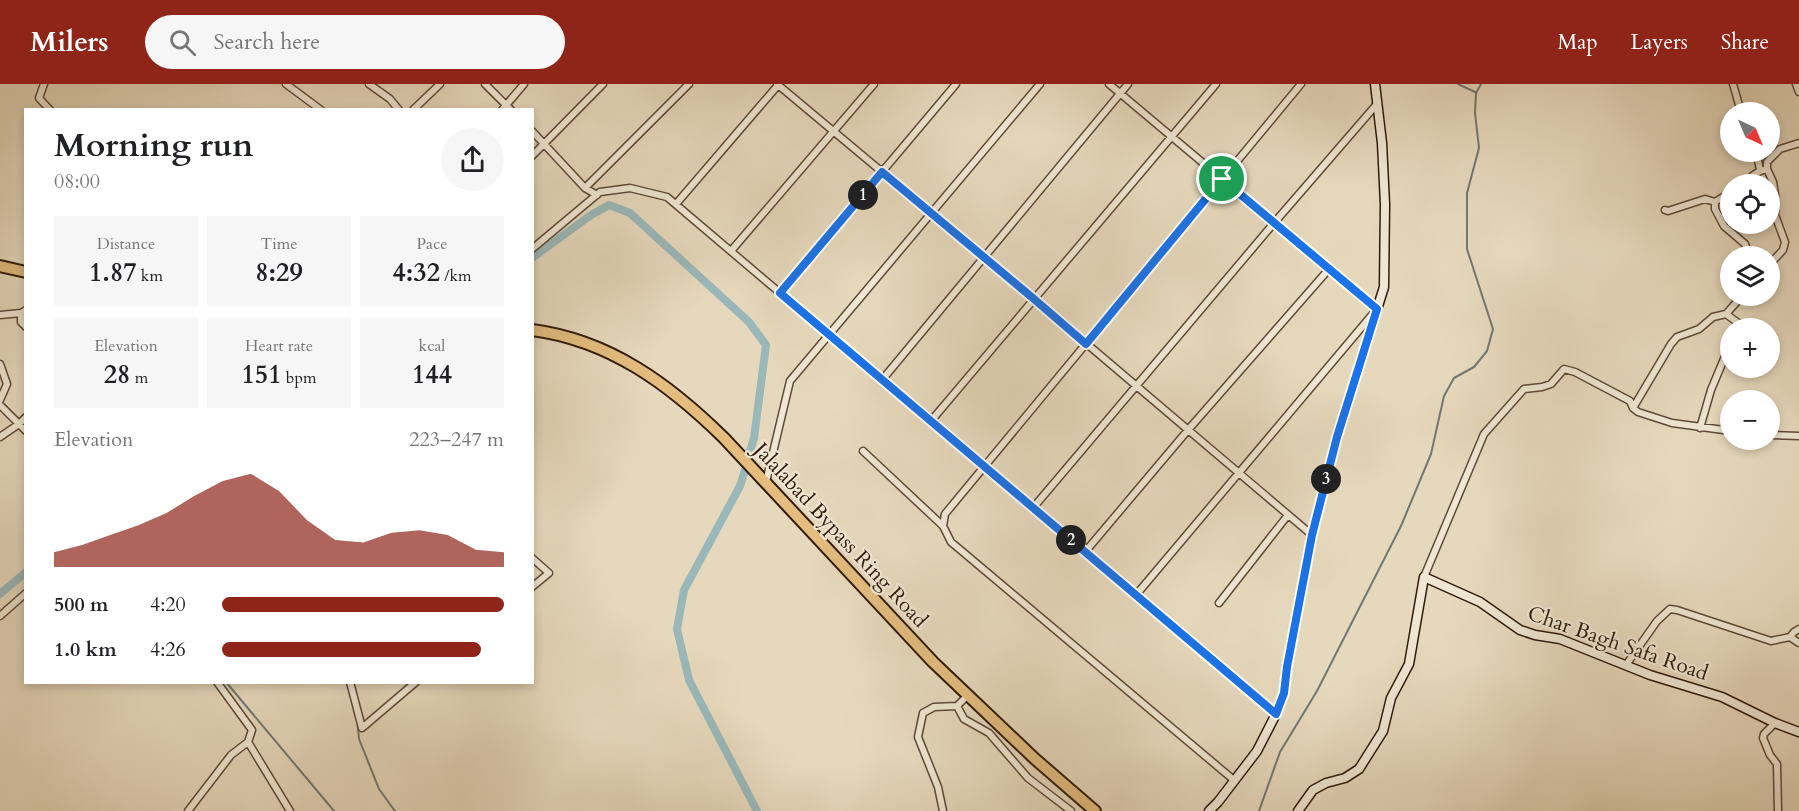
<!DOCTYPE html>
<meta charset="utf-8">
<style>
body{margin:0;font-family:Cardo,serif;background:#f6f6f6;color:#202124;height:100vh;display:flex;flex-direction:column;font-size:22px;white-space:nowrap}
*{box-sizing:border-box;margin:0}
p{font-size:20px;color:#757577}
.icon{flex:none;width:33px;height:33px;fill:none;stroke:currentColor;stroke-width:2;stroke-linecap:round;stroke-linejoin:round}
.map{position:relative;flex:1;overflow:hidden}
.sheet{position:absolute;left:24px;top:24px;width:510px;height:576px;display:flex;flex-direction:column;background:#fff;border-radius:0px;box-shadow:0 3px 9px #0003}
.sheet>*{flex:none}
.needle{width:39px;rotate:136deg}
.tools{position:absolute;left:1720px;top:18px;display:grid;gap:12px}
.tools a{display:grid;place-items:center;width:60px;height:60px;border-radius:50%;background:#fff;box-shadow:0 3px 9px #0003;font-size:30px}
.pin{position:absolute;display:grid;place-items:center;width:51px;height:51px;color:#fff;margin:-26px;border:3px solid #fff;border-radius:50%;box-shadow:0 2px 6px #0007}
.km{position:absolute;width:30px;height:30px;margin:-15px;border-radius:50%;background:#222;color:#fff;font-size:16px;line-height:30px;text-align:center}
.round{display:grid;place-items:center;flex:none;width:63px;height:63px;border-radius:32px;background:#f6f6f6}
.summary{display:flex;align-items:center;justify-content:space-between;height:102px;padding:0 30px}
h1{font-size:33px;font-weight:700;line-height:45px}
.figures{display:grid;grid-template-columns:repeat(3,1fr);gap:9px;height:102px;padding:6px 30px}
.figures div{display:grid;align-content:center;border-radius:0px;background:#f6f6f6;text-align:center}
.figures b{font-size:26px;font-weight:700}
.figures small{font-size:16px;font-weight:400}
.figures p{font-size:16px}
.chart{height:168px;padding:12px 30px}
.chart p{display:flex;justify-content:space-between}
.chart svg{width:100%;height:108px;margin-top:6px;fill:#8f2418;opacity:.7}
ul{padding:0 30px;list-style:none;font-size:20px}
li{display:grid;grid-template-columns:96px 72px 1fr;align-items:center;height:45px}
li i{height:15px;border-radius:8px;background:#8f2418}
header{display:flex;align-items:center;gap:36px;box-sizing:border-box;height:84px;padding:0 30px;background:#8f2418;color:#fff}
header strong{font-size:28px}
nav{display:flex;gap:33px;margin-inline-start:auto;font-size:21px}
.search{width:420px;height:54px;background:#f6f6f6;display:flex;align-items:center;gap:15px;box-sizing:border-box;padding:0 21px;border-radius:33px;color:#757577;font-size:22px}
.map>svg:first-child{display:block}
</style>
<header>
<strong>Milers</strong>
<div class="search"><svg class="icon" aria-label="search" viewBox="0 0 24 24"><circle cx="10" cy="10" r="6"/><path d="M15 15l6 6"/></svg>Search here</div>
<nav><a>Map</a><a>Layers</a><a>Share</a></nav>
</header>
<div class="map">
<svg width="1799" height="727" viewBox="0 0 1799 727">
<rect width="100%" height="100%" fill="#e6d8bc"/>
<filter id="stains"><feTurbulence type="fractalNoise" baseFrequency=".00333" numOctaves="4"/><feColorMatrix values="0 0 0 0 .2 0 0 0 0 .09 0 0 0 0 .02 0 0 0 .5 -.17"/></filter>
<radialGradient id="worn" r=".72"><stop offset=".6" stop-color="#630" stop-opacity="0"/><stop offset="1" stop-color="#630" stop-opacity=".3"/></radialGradient>
<g fill="none" stroke-linecap="round" stroke-linejoin="round">
<path stroke="#707974" stroke-width="2" d="M1458,0L1475,8
M226,598L334,727
M357,634L359,655L379,705L395,727
M1259,727L1280,668L1317,607L1401,442L1431,370L1444,312L1454,294L1474,283L1487,267L1493,245L1467,165V109L1479,64L1475,29L1476,9L1481,0"/>
<path stroke="#9ab8ba" stroke-width="8" d="M532,174L591,131L609,121L630,129L749,238L766,261L754,354L749,371
M745,386L740,402L684,506L677,545L689,596L757,727
M0,510L26,488"/>
<g stroke="#5e4a38" stroke-width="9">
<path id="street" d="M44,0L39,14L50,26
M286,0L321,26
M369,0L390,15L399,26
M485,0L511,26
M777,0L1034,215L1312,451
M1109,0L1377,225L1136,511
M1733,0L1741,28
M1796,0L1799,8
M413,26L440,0
M502,26L524,0
M532,47L585,104L597,111
M532,72L603,0
M1760,86L1758,76L1760,68
M1744,100C1751,93 1756,87 1767,85
M585,104L689,0
M1715,118V125L1724,142L1745,160L1749,172
M676,120L779,0
M1665,126L1668,127L1705,115L1715,118L1731,108
M532,165L600,108L630,104L667,113L1276,630
M731,167L874,0
M1770,180L1783,166L1785,158L1775,131V111L1773,98L1767,85V78L1780,65L1799,59
M780,209L956,0
M21,229V238L26,243
M1726,230L1745,244
M0,231L21,229L26,226
M0,280L7,300L0,316
M882,296L1128,0
M0,321L26,347
M1633,324L1671,260L1677,253L1699,245L1713,233L1726,230L1742,212
M931,337L1216,0
M1700,344L1711,306L1731,258
M1770,351L1799,352
M0,353L19,340L26,333
M863,367L943,442
M766,398L790,297L1040,0
M1033,424L1274,139L1377,20
M1085,468L1188,346L1329,185
M532,474L549,489L532,503
M1424,493L1484,350L1524,305L1542,303L1551,300L1564,285L1575,288L1630,317L1633,324L1638,328L1672,339L1731,347
M1219,519L1288,431
M0,532L26,509
M1790,553L1794,548L1799,545
M1626,581L1657,537L1670,525L1677,526L1771,557L1790,553L1799,559
M217,598L252,646L248,658L290,727
M350,598L362,644L416,598
M957,622L964,635L989,649L1028,694L1071,727
M1775,639L1764,650L1763,654L1770,671L1777,680L1778,727
M1235,697L951,458L943,442L945,430L1301,0
M188,727L231,671L248,658
M943,727L938,703L918,653L923,629L934,623L957,622L967,612"/>
</g>
<g stroke="#301b0c" stroke-width="11">
<path id="secondary" d="M1209,727L1218,718L1257,667L1276,630L1284,609L1287,583L1312,451L1337,353L1384,203L1385,120L1382,59L1375,0
M1298,727L1313,706L1326,699L1345,694L1359,685L1383,647L1391,614L1409,580L1424,493L1480,518L1520,546L1535,551L1560,555L1650,591L1722,613L1775,639L1799,648"/>
</g>
<g stroke="#301b0c" stroke-width="14">
<path id="highway" d="M0,182L26,188
M532,246C610,256 670,301 724,354L933,578L1035,675L1095,727"/>
</g>
<use href="#street" stroke="#efe6d3" stroke-width="6"/>
<use href="#secondary" stroke="#efe6d3" stroke-width="8"/>
<use href="#highway" stroke="#e3bc7e" stroke-width="10"/>
</g>
<g fill="none" stroke-linecap="round" stroke-linejoin="round">
<g stroke="#fff" stroke-width="12">
<path id="route" d="M882,88L1034,215L1086,260L1222,95L1377,225L1337,353L1312,451L1287,583L1284,609L1276,630L780,209Z"/>
</g>
<use href="#route" stroke="#1a73e8" stroke-width="8"/>
</g>
<g text-anchor="middle" stroke-width="4.5" stroke-linejoin="round" paint-order="stroke">
<g font-size="21" fill="#301b0c" stroke="#efe6d3">
<text transform="translate(841 451) rotate(47)" y="7">Jalalabad Bypass Ring Road</text>
<text transform="translate(1618 559) rotate(19)" y="7">Char Bagh Safa Road</text>
</g>
</g>
<rect width="100%" height="100%" filter="url(#stains)"/>
<rect width="100%" height="100%" fill="url(#worn)"/>
</svg>
<div class="tools">
<a><svg class="needle" viewBox="-14 -14 28 28"><path d="M0-13l5 13h-10z" fill="#e53935"/><path d="M0 13l5-13h-10z" fill="#757577"/></svg></a>
<a><svg class="icon" aria-label="locate" viewBox="0 0 24 24"><circle cx="12" cy="12" r="6"/><path d="M12 2v4M12 18v4M2 12h4M18 12h4"/></svg></a>
<a><svg class="icon" aria-label="layers" viewBox="0 0 24 24"><path d="M12 4l9 5-9 5-9-5zM3 14l9 5 9-5"/></svg></a>
<a>+</a>
<a>−</a>
</div>
<div class="pin" style="left:1222px;top:95px;background:#1e9e55"><svg class="icon" aria-label="arrive" viewBox="0 0 24 24"><path d="M6 21V4h12l-3 4 3 4H6"/></svg></div>
<b class="km" style="left:863px;top:111px">1</b>
<b class="km" style="left:1071px;top:456px">2</b>
<b class="km" style="left:1326px;top:395px">3</b>
<section class="sheet">
<div class="summary"><div><h1>Morning run</h1><p>08:00</p></div><a class="round"><svg class="icon" aria-label="share" viewBox="0 0 24 24"><path d="M12 15V3M7 8l5-5 5 5M5 13v7h14v-7"/></svg></a></div>
<div class="figures">
<div><p>Distance</p><b>1.87<small> km</small></b></div>
<div><p>Time</p><b>8:29</b></div>
<div><p>Pace</p><b>4:32<small> /km</small></b></div>
</div>
<div class="figures">
<div><p>Elevation</p><b>28<small> m</small></b></div>
<div><p>Heart rate</p><b>151<small> bpm</small></b></div>
<div><p>kcal</p><b>144</b></div>
</div>
<div class="chart"><p><span>Elevation</span>223–247 m</p>
<svg viewBox="0 0 160 44" preserveAspectRatio="none"><path d="M0 44V38L10 35L20 31L30 27L40 22L50 15L60 9L70 6L80 13L90 25L100 33L110 34L120 30L130 29L140 31L150 37L160 38V44z"/></svg>
</div>
<ul>
<li><b>500 m</b>4:20<i style="width:100%"></i></li>
<li><b>1.0 km</b>4:26<i style="width:92%"></i></li>
</ul>
</section>
</div>
